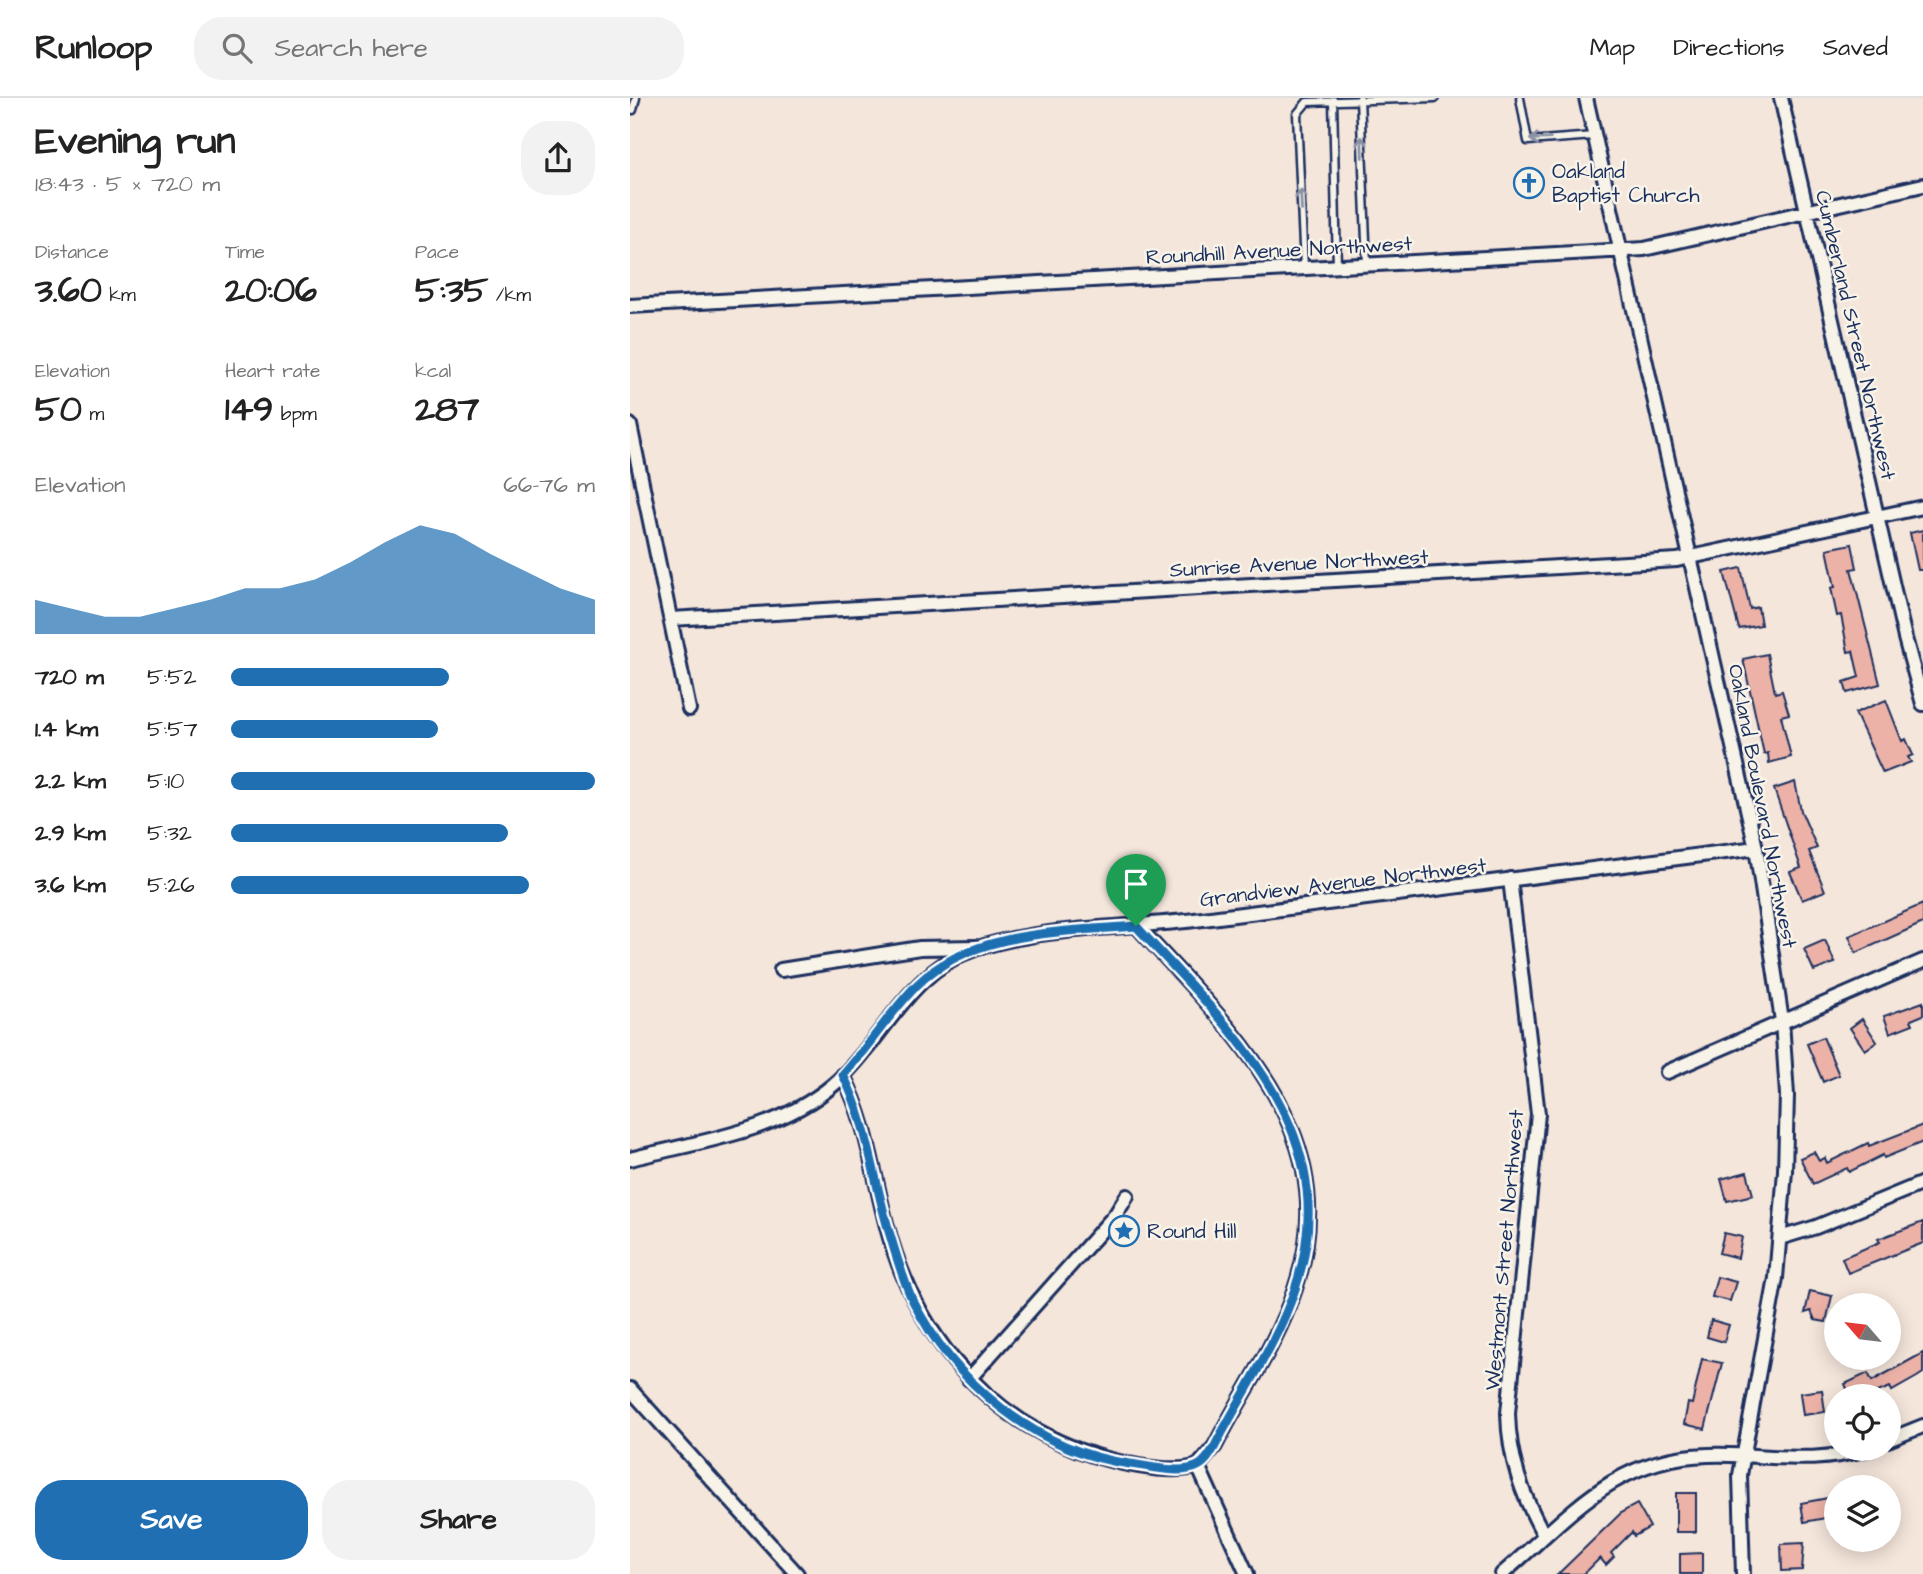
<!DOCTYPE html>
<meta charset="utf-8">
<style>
body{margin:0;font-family:"Architects Daughter",sans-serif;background:#f2f2f2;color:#222;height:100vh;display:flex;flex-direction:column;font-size:26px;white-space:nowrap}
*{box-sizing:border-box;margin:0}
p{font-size:23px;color:#767676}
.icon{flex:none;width:38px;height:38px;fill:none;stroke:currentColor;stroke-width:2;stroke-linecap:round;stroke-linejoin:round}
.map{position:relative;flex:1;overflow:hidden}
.side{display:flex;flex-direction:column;background:#fff;width:630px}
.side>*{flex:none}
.needle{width:46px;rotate:298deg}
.tools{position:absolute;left:1194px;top:1195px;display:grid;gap:14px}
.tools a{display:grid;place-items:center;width:77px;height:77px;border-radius:50%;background:#fff;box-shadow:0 4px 18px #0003;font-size:35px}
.pin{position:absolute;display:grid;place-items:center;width:60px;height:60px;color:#fff;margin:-72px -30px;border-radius:50% 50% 50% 0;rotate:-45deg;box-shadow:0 0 7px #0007}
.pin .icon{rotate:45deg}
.round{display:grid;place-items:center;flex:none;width:74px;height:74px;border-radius:28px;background:#f2f2f2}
.head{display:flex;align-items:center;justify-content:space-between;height:119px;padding:0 35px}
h1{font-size:38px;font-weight:700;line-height:52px}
.stats{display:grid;grid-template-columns:repeat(3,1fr);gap:10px;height:119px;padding:7px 35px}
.stats div{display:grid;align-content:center}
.stats b{font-size:35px;font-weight:700}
.stats small{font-size:19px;font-weight:400}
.stats p{font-size:19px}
.chart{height:196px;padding:14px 35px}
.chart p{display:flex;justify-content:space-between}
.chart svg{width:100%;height:126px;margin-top:7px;fill:#1f6fb2;opacity:.7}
.action{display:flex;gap:14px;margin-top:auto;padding:14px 35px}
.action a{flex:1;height:80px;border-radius:28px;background:#1f6fb2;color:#fff;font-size:28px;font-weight:700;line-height:80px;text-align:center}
.action a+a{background:#f2f2f2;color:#222}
ul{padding:0 35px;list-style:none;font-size:23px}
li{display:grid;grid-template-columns:112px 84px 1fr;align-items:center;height:52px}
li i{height:18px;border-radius:9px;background:#1f6fb2}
header{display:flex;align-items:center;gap:42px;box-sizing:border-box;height:98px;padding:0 35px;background:#fff;border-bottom:2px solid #e0e0e0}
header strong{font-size:33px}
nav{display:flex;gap:38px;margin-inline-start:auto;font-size:24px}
.search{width:490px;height:63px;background:#f2f2f2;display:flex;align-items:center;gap:18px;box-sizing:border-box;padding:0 24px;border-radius:28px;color:#767676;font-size:26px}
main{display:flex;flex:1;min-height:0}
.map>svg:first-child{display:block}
</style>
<header>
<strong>Runloop</strong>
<div class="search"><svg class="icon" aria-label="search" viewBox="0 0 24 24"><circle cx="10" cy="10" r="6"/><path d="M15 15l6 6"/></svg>Search here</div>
<nav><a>Map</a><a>Directions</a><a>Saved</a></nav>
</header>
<main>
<section class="side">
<div class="head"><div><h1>Evening run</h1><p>18:43 · 5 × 720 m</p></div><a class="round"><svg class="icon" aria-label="share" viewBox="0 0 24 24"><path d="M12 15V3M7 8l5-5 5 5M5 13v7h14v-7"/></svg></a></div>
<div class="stats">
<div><p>Distance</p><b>3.60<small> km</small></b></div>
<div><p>Time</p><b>20:06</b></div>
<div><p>Pace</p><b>5:35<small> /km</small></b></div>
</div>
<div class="stats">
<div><p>Elevation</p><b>50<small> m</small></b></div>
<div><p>Heart rate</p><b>149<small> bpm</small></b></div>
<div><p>kcal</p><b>287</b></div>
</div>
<div class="chart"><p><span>Elevation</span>66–76 m</p>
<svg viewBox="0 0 160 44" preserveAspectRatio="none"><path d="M0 44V32L10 35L20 38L30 38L40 35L50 32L60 28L70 28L80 25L90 19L100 12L110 6L120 9L130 16L140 22L150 28L160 32V44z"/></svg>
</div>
<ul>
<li><b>720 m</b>5:52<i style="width:60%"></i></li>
<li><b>1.4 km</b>5:57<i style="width:57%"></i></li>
<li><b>2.2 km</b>5:10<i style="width:100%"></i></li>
<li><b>2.9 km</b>5:32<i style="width:76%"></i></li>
<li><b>3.6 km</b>5:26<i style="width:82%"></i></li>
</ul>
<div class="action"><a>Save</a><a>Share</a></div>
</section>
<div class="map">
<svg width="1293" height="1476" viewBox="0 0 1293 1476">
<rect width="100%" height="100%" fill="#f5e6db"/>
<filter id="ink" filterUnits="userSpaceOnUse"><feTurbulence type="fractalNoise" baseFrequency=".0143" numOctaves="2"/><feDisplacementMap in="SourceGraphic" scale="14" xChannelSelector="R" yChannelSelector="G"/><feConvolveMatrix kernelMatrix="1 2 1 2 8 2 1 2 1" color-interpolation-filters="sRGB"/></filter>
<g filter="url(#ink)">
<path fill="#ecb2a7" stroke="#1b2f5e" stroke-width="2" d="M1293,432V472H1288L1280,435Z
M1222,446L1227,470L1221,471L1250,586L1217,595L1214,584L1229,579L1223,553L1218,554L1211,517L1207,518L1201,490L1205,489L1197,451Z
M1111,470L1120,511L1128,509L1131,527L1109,531L1094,474Z
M1137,556L1145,595L1152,593L1159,616L1151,618L1161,659L1139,665L1138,655L1134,656L1113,561Z
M1256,602L1272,643L1276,641L1283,657L1278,659L1281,664L1253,675L1225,615Z
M1165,684L1171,713L1187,750L1179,753L1195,793L1172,802L1160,774L1171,770L1144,691Z
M1293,806V825L1226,855L1219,838Z
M1195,842L1205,865L1184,873L1174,851Z
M1293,904V917L1281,922L1283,926L1260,935L1254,918Z
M1232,921L1247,944L1235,952L1220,930Z
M1193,939L1209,977L1193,984L1177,946Z
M1293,1027V1044L1254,1060L1253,1057L1219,1074L1217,1070L1183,1086L1170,1060L1184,1054L1189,1063L1195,1060L1197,1065L1238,1045L1239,1048Z
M1117,1074L1123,1097L1097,1103L1091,1081Z
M1293,1124V1145L1218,1175L1212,1160L1250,1144L1248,1141Z
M1094,1135L1112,1139L1108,1160L1089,1155Z
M1087,1179L1106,1184L1100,1203L1082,1199Z
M1180,1193L1202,1198L1196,1224L1185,1222L1181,1213L1175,1215Z
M1081,1222L1099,1227L1094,1244L1077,1239Z
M1293,1255V1275L1287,1279L1262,1293L1260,1289L1238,1298H1220L1215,1286L1238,1275L1242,1283Z
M1072,1261L1092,1265L1075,1331L1054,1326L1058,1305L1062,1306Z
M1192,1292L1195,1314L1173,1317L1170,1295Z
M1046,1395H1066V1434H1046Z
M1198,1400L1201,1419L1174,1424L1171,1405Z
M1007,1406L1020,1429L1004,1438L1002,1434L981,1455L984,1459L976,1467L970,1460L954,1476H928L992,1414Z
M1174,1445L1172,1472L1152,1473L1151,1446Z
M1072,1455V1476H1050V1456Z"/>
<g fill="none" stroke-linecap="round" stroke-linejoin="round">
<g stroke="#1b2f5e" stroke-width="11">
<path id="service" d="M730,0L737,166
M890,0L898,43L964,38
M703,2L707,168
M0,12H3L6,0
M674,170L667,16L677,4L805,0"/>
</g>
<g stroke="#1b2f5e" stroke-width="18">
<path id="minor" d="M956,0L1126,750L1152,923L1157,997L1155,1073L1146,1180L1110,1377L1113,1476
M1151,0L1275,540L1293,606
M0,208L1014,151L1293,87
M0,327L59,611
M41,521L1047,462L1293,409
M880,781L908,1016L878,1315C879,1361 892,1397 914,1437
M151,872L290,850L346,849
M1037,974L1293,863
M213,977C237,1024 243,1075 256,1125C282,1228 347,1313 448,1352C478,1363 538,1378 568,1368L585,1348C611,1297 647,1246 665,1191C718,1035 601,932 506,827
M0,1061C69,1043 146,1035 203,987C254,943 276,874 345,851C418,827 498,831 573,821C757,797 942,774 1126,750
M1150,1140L1186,1129L1293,1085
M339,1281L486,1116L497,1098
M0,1291L167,1476
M1258,1342L1293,1328
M568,1368L617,1476
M872,1476C938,1420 983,1359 1078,1357C1137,1355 1177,1368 1237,1351"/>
</g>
<use href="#service" stroke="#f7f3e8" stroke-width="6"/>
<use href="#minor" stroke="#f7f3e8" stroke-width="12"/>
</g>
<defs><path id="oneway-shaft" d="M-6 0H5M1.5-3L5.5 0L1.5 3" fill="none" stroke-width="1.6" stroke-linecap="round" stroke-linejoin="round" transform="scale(1.75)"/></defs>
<g stroke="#8991a3">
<use href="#oneway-shaft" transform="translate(910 41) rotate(178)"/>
<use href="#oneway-shaft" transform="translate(732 49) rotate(-92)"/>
<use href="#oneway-shaft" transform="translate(671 102) rotate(-93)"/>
</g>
</g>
<g fill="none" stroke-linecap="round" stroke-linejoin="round" filter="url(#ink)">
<g stroke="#fff" stroke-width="14">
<path id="route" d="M506,828C601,932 718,1035 665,1191C647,1246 611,1297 585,1348C581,1355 576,1364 568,1368C551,1377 518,1368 500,1366C407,1354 322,1283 282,1201C272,1179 265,1154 258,1130C243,1079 238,1026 213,977C239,948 260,914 288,886C342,832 436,834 506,828Z"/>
</g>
<use href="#route" stroke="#1f6fb2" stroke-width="9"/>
</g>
<defs>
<g id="church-ring" transform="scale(1.575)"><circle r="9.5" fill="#f7f3e8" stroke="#1f6fb2" stroke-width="1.5"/><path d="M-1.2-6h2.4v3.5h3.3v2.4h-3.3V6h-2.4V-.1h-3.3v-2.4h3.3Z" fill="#1f6fb2"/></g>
<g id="sight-ring" transform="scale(1.575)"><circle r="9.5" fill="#f7f3e8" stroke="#1f6fb2" stroke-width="1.5"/><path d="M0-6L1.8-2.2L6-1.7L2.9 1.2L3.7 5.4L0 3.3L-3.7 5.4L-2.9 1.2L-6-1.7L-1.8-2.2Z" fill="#1f6fb2"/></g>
</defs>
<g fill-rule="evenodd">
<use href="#church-ring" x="899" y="85"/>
<use href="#sight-ring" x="494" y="1133"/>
</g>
<g text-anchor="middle" stroke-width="5" stroke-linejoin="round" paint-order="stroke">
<g font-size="21" fill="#1b2f5e" stroke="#f7f3e8" text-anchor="start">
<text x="922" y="80">Oakland<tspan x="922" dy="24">Baptist Church</tspan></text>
<text x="517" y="1140">Round Hill</text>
</g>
<g font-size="21" fill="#1b2f5e" stroke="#f7f3e8">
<text transform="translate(649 152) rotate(-3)" y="7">Roundhill Avenue Northwest</text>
<text transform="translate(1226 237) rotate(77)" y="7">Cumberland Street Northwest</text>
<text transform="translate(669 465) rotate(-3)" y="7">Sunrise Avenue Northwest</text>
<text transform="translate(1133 708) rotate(79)" y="7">Oakland Boulevard Northwest</text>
<text transform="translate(713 784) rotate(-7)" y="7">Grandview Avenue Northwest</text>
<text transform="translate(874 1152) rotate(-85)" y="7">Westmont Street Northwest</text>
</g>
</g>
</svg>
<div class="tools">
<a><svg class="needle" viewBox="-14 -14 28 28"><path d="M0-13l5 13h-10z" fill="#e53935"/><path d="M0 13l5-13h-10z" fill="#767676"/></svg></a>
<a><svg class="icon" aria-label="locate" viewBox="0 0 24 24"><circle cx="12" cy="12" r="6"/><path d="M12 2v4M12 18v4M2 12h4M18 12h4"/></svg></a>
<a><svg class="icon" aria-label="layers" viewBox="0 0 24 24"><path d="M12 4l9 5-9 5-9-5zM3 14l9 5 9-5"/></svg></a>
</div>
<div class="pin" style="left:506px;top:828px;background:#1e9e55"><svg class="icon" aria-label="arrive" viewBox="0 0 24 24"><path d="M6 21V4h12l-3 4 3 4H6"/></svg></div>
</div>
</main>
